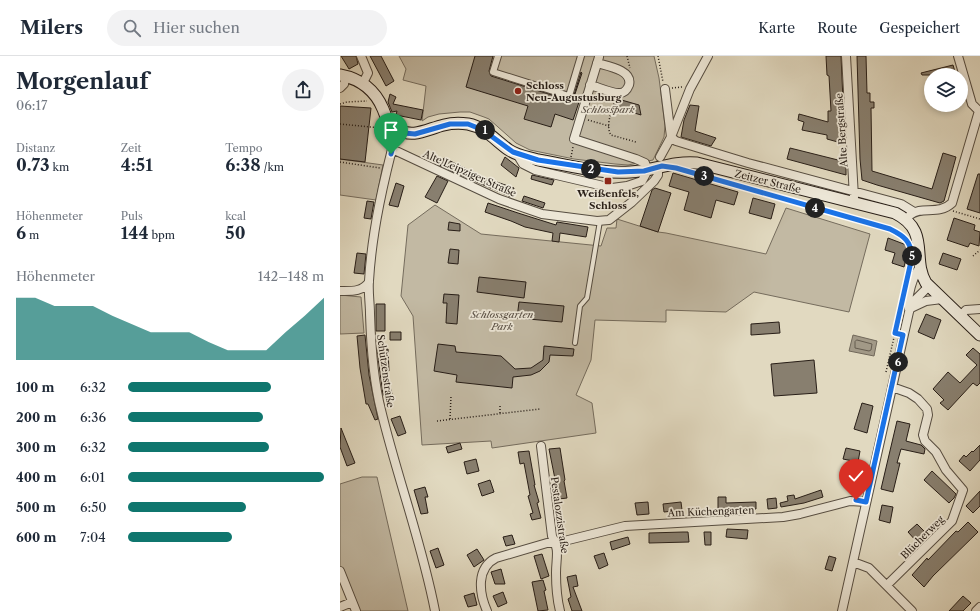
<!DOCTYPE html>
<html lang="de">
<meta charset="utf-8">
<style>
body{margin:0;font-family:"Libre Caslon Text",serif;background:#f2f2f3;color:#1f2937;height:100vh;display:flex;flex-direction:column;font-size:15px;white-space:nowrap}
*{box-sizing:border-box;margin:0}
p{font-size:13px;color:#747a83}
.icon{flex:none;width:22px;height:22px;fill:none;stroke:currentColor;stroke-width:2;stroke-linecap:round;stroke-linejoin:round}
.map{position:relative;flex:1;overflow:hidden}
.side{display:flex;flex-direction:column;background:#fff;width:340px}
.side>*{flex:none}
.fabs{position:absolute;left:584px;top:12px;display:grid;gap:8px}
.fabs a{display:grid;place-items:center;width:44px;height:44px;border-radius:50%;background:#fff;box-shadow:0 2px 6px #0003;font-size:20px}
.pin{position:absolute;display:grid;place-items:center;width:34px;height:34px;color:#fff;margin:-41px -17px;border-radius:50% 50% 50% 0;rotate:-45deg;box-shadow:0 0 4px #0007}
.pin .icon{rotate:45deg}
.km{position:absolute;width:20px;height:20px;margin:-10px;border-radius:50%;background:#222;color:#fff;font-size:11px;line-height:20px;text-align:center}
.round{display:grid;place-items:center;flex:none;width:42px;height:42px;border-radius:21px;background:#f2f2f3}
.headline{display:flex;align-items:center;justify-content:space-between;height:68px;padding:0 16px}
h1{font-size:22px;font-weight:800;line-height:30px}
.metrics{display:grid;grid-template-columns:repeat(3,1fr);gap:6px;height:68px;padding:4px 16px}
.metrics div{display:grid;align-content:center}
.metrics b{font-size:17px;font-weight:800}
.metrics small{font-size:11px;font-weight:400}
.metrics p{font-size:11px}
.chart{height:112px;padding:8px 16px}
.chart p{display:flex;justify-content:space-between}
.chart svg{width:100%;height:72px;margin-top:4px;fill:#0f766e;opacity:.7}
ul{padding:0 16px;list-style:none;font-size:13px}
li{display:grid;grid-template-columns:64px 48px 1fr;align-items:center;height:30px}
li i{height:10px;border-radius:5px;background:#0f766e}
header{display:flex;align-items:center;gap:24px;box-sizing:border-box;height:56px;padding:0 20px;background:#fff;border-bottom:1px solid #e0e1e3}
header strong{font-size:19px}
nav{display:flex;gap:22px;margin-inline-start:auto;font-size:14px}
.search{width:280px;height:36px;background:#f2f2f3;display:flex;align-items:center;gap:10px;box-sizing:border-box;padding:0 14px;border-radius:22px;color:#747a83;font-size:15px}
main{display:flex;flex:1;min-height:0}
.map>svg:first-child{display:block}
</style>
<header>
<strong>Milers</strong>
<div class="search"><svg class="icon" aria-label="search" viewBox="0 0 24 24"><circle cx="10" cy="10" r="6"/><path d="M15 15l6 6"/></svg>Hier suchen</div>
<nav><a>Karte</a><a>Route</a><a>Gespeichert</a></nav>
</header>
<main>
<section class="side">
<div class="headline"><div><h1>Morgenlauf</h1><p>06:17</p></div><a class="round"><svg class="icon" aria-label="share" viewBox="0 0 24 24"><path d="M12 15V3M7 8l5-5 5 5M5 13v7h14v-7"/></svg></a></div>
<div class="metrics">
<div><p>Distanz</p><b>0.73<small> km</small></b></div>
<div><p>Zeit</p><b>4:51</b></div>
<div><p>Tempo</p><b>6:38<small> /km</small></b></div>
</div>
<div class="metrics">
<div><p>Höhenmeter</p><b>6<small> m</small></b></div>
<div><p>Puls</p><b>144<small> bpm</small></b></div>
<div><p>kcal</p><b>50</b></div>
</div>
<div class="chart"><p><span>Höhenmeter</span>142–148 m</p>
<svg viewBox="0 0 160 44" preserveAspectRatio="none"><path d="M0 44V6L10 6L20 11L30 11L40 11L50 17L60 22L70 27L80 27L90 27L100 33L110 38L120 38L130 38L140 27L150 17L160 6V44z"/></svg>
</div>
<ul>
<li><b>100 m</b>6:32<i style="width:73%"></i></li>
<li><b>200 m</b>6:36<i style="width:69%"></i></li>
<li><b>300 m</b>6:32<i style="width:72%"></i></li>
<li><b>400 m</b>6:01<i style="width:100%"></i></li>
<li><b>500 m</b>6:50<i style="width:60%"></i></li>
<li><b>600 m</b>7:04<i style="width:53%"></i></li>
</ul>
</section>
<div class="map">
<svg width="640" height="555" viewBox="0 0 640 555">
<rect width="100%" height="100%" fill="#e1d9c0"/>
<filter id="stains"><feTurbulence type="fractalNoise" baseFrequency=".005" numOctaves="4"/><feColorMatrix values="0 0 0 0 .2 0 0 0 0 .09 0 0 0 0 .02 0 0 0 .5 -.17"/></filter>
<radialGradient id="worn" r=".72"><stop offset=".6" stop-color="#630" stop-opacity="0"/><stop offset="1" stop-color="#630" stop-opacity=".3"/></radialGradient>
<path fill="#c2b9a3" stroke="#756c5d" d="M59,0H314L319,22L325,70L324,81L313,104L288,109L275,108L234,103L190,94L176,87L149,63L144,61L130,56H120L99,58L88,61L82,65L86,30L63,24L66,13Z
M0,103L43,109L36,144L0,139Z
M95,149L141,178L261,190L267,172H276L277,163L318,176L326,177L426,198L446,152L530,178L509,256L414,236L386,256L326,254V266L255,264L251,304L236,339L252,347L256,377L152,392L151,385L82,389L73,260L61,240L68,169Z
M0,239L21,241L24,277L0,278Z
M22,421H37L68,555H19L0,510V428Z"/>
<path fill="#a29987" stroke="#71685a" d="M513,279L537,285L534,300L509,295Z"/>
<g fill="none" stroke-linecap="round" stroke-linejoin="round">
<path stroke="#655c4f" stroke-width="1" d="M517,284L532,288L531,294L529,295L515,292V286Z"/>
</g>
<path fill="#887f6f" stroke="#281e17" d="M1,0H16L18,8L9,13Z
M30,0H41L54,25L46,30Z
M135,0H153L149,15L151,20L228,44L233,42L241,16L242,17L234,41L240,43L233,64L215,58L211,71L184,63L188,50L126,31Z
M486,0H501L505,88L487,83V79L462,74L464,66L458,64L459,58L488,66V55H491L489,20L487,19Z
M517,0H526L527,37H530V46H534V52H531L532,115L592,133L603,97L616,101L604,145L600,147L537,129L522,124L520,103Z
M613,9L616,19H582L581,17Z
M50,38L56,41L53,48L83,54L81,64L56,59L57,55L52,56L48,46Z
M278,43L299,49L301,59L275,51Z
M350,49L359,50L355,75L376,82L371,90L341,81L344,64Z
M0,50L31,52L25,106L0,103Z
M450,92L506,106V119L447,103Z
M165,101L179,112L176,121L161,109Z
M104,102L145,122L174,132L171,141L100,110Z
M333,117L398,136L394,149L376,144L371,162L344,154L349,136L329,130Z
M638,118H640V157L627,153Z
M192,119L214,124L212,129L191,123Z
M97,120L108,125L97,147L85,141Z
M56,127L64,130L58,151L49,149Z
M315,132L331,137L318,176L300,170L312,134Z
M184,140L205,147L203,152L182,145Z
M413,142L435,148L431,163L409,157Z
M27,145L34,146L31,163L24,162Z
M148,147L178,157L216,169L217,166L248,171L246,181L220,177L219,186L212,185L213,177L185,171L171,165L145,156Z
M614,162L635,169L634,174L640,176L639,190L630,187L628,191L607,184Z
M109,166L120,168V175L108,174Z
M548,182L569,190L564,211L552,207L555,197L545,194Z
M110,193L119,194L118,208L108,207Z
M17,197L26,198L24,218L14,217Z
M603,197L621,203L617,214L599,208Z
M139,221L186,226L184,242L137,236Z
M104,238L119,239L117,268L106,267L107,247H103Z
M179,246L224,250L222,266L177,262Z
M36,248H45V275H36Z
M586,258L601,264L594,283L578,276Z
M439,266L440,277L411,279V268Z
M50,276H61V284H50Z
M25,279L29,319L38,363L35,364L28,348H26L20,312L17,280Z
M98,288L115,290L116,296L161,300L175,313L191,312L203,304L204,290L234,293L233,300L210,299L209,306L200,315L191,319L173,321L172,332L116,326L117,319L94,315Z
M633,292L640,298V327L637,330L633,327L608,354L600,347L604,344L593,333L608,316L620,327L637,309L626,299Z
M48,293L49,315H46L52,338L43,339L37,294Z
M474,304L477,337L434,340L431,308Z
M522,347L533,350L527,377L514,373Z
M60,360L66,377L58,380L51,363Z
M557,365L570,368L566,385L581,389L585,393L584,398L561,393L557,407H560L553,436L541,433Z
M1,372L15,407L7,410L0,391Z
M120,387L122,393L108,397L106,391Z
M640,389V404L630,415L619,405L624,399L626,401L632,395L633,396Z
M220,392L225,424L224,425L227,442L219,443L209,393Z
M506,392L520,395L518,406L503,403Z
M189,395L195,429H194L199,446L197,447L201,462L192,464L190,458L193,457L188,440L190,439L184,407L180,408L178,396Z
M136,403L139,415L127,418L124,406Z
M592,415L616,438L614,442L609,447L584,424Z
M150,424L154,436L142,440L138,428Z
M85,431L88,441H85L88,457L81,458L74,434Z
M481,434L483,441L464,447L441,451L440,447L448,445L447,440L454,439L455,443Z
M640,435V450L633,457L626,450Z
M378,441H386V447L416,446V453L378,455Z
M436,442L437,452L428,453L427,443Z
M308,446L309,458L297,459L295,447Z
M341,446L342,454L324,456L323,448Z
M542,449L553,451L550,467L539,464Z
M628,466L638,476L593,520L584,531L572,519L587,502L588,504L616,475L618,476Z
M577,468L586,477L577,486L568,476Z
M387,473L408,474L407,483L386,481Z
M343,476H348L349,486L309,487V477Z
M364,476H371V489H365Z
M172,479L175,488L166,490L163,481Z
M288,481L290,488L272,494L270,486Z
M98,492L104,509L96,512L90,495Z
M137,493L144,504L134,511L127,499Z
M264,497L268,509L259,513L254,500Z
M202,498L209,520L201,523L194,500Z
M489,500L496,502L492,515L485,513Z
M161,513L165,528H155L151,516Z
M236,519L238,530L233,531L242,555H232L228,543L231,541L227,521Z
M203,524L206,534L204,535L208,554L198,555L192,526Z
M163,536L167,547L158,551L153,540Z
M134,537L137,549L128,551L124,540Z
M623,540L631,547L623,555H609Z"/>
<g fill="none" stroke-linecap="round" stroke-linejoin="round">
<g stroke="#564d41" stroke-width="6">
<path id="service" d="M235,287L240,250L247,242L260,165"/>
</g>
<g stroke="#564d41" stroke-width="8">
<path id="pedestrian" d="M158,0L153,16L229,40L241,0"/>
</g>
<g stroke="#564d41" stroke-width="10">
<path id="minor" d="M21,0L28,17L23,27
M368,0L350,33L331,81L336,85L408,107L561,148L574,156
M506,0L514,141
M250,29C258,31 273,38 280,37C284,37 287,34 289,29C293,14 267,10 257,7
M0,32L4,28L6,20
M57,74C44,123 32,174 29,225C28,236 30,247 30,258C31,290 33,323 41,354C57,421 82,487 95,555
M52,93L159,143L202,158L257,165L269,164L292,146L314,125L318,119V112
M177,98L183,108L195,114L272,132L287,130L302,125L308,114L305,107L296,103L234,83L259,1
M320,101L331,81L325,33
M570,159C582,149 598,160 612,147L639,55L632,48L618,0
M0,235C12,235 22,236 29,226
M569,253C566,241 573,220 580,211
M569,253L586,245L602,243
M620,260L626,254L640,253
M201,390L212,480C220,494 216,502 216,517C216,529 217,543 220,555
M513,506L529,512L572,555
M0,515L16,555
M547,529L612,465L623,434L606,414L596,396L585,385L583,379L588,359L587,353L578,343L569,337L552,331
M0,551L12,546
M147,555C139,537 136,512 156,502L207,487H216L285,470L443,461L460,458L510,445L526,446
M502,555L569,256L572,247L589,230
M636,555L640,551"/>
</g>
<g stroke="#281e17" stroke-width="13">
<path id="secondary" d="M0,19C21,23 35,34 43,53C46,61 49,69 57,73C73,83 87,73 104,69C112,67 120,67 128,68C145,71 156,85 169,94C178,100 188,101 198,104C228,109 259,118 290,116C314,115 331,105 357,107L555,157C591,175 571,202 586,227L640,279"/>
</g>
<path stroke="#281e17" stroke-width="1.5" stroke-dasharray="1 2" stroke-linecap="butt" d="M287,0L290,12
M318,0L323,26
M332,32L342,31
M275,45C272,54 265,70 271,79L296,86
M0,48L7,46L27,45
M248,64L269,70
M0,68L41,72
M41,72L45,89
M231,101L233,91
M0,106L40,112
M351,117L551,173L557,176L568,185
M613,155L640,163
M633,200L640,194
M556,277L561,252
M546,316L555,277
M160,357V349
M110,363L111,340
M97,365L200,353"/>
<use href="#service" stroke="#ece6d6" stroke-width="4"/>
<use href="#pedestrian" stroke="#ece6d6" stroke-width="6"/>
<use href="#minor" stroke="#ece6d6" stroke-width="8"/>
<use href="#secondary" stroke="#ece6d6" stroke-width="11"/>
</g>
<g fill="none" stroke-linecap="round" stroke-linejoin="round">
<g stroke="#fff" stroke-width="8">
<path id="route" d="M51,98L57,74L64,77L75,78L110,68H128L143,74L173,96L198,104L278,116L304,115L322,110L336,112L550,173C564,180 571,185 572,201L555,277L563,279L526,446L516,444"/>
</g>
<use href="#route" stroke="#1a73e8" stroke-width="5"/>
</g>
<g fill="#8f2418" stroke="#ece6d6" stroke-width="1.5">
<circle cx="178" cy="35" r="4"/>
<rect x="264" y="121" width="8" height="8" rx="2"/>
</g>
<g text-anchor="middle" stroke-width="3.5" stroke-linejoin="round" paint-order="stroke">
<g font-size="10" font-weight="bold" fill="#281e17" stroke="#ece6d6" text-anchor="start">
<text x="186" y="33">Schloss<tspan x="186" dy="12">Neu-Augustusburg</tspan></text>
<text x="268" y="141" text-anchor="middle">Weißenfels,<tspan x="268" dy="12">Schloss</tspan></text>
</g>
<g font-size="10" font-style="italic" fill="#564c41" stroke="#ece6d6">
<text x="268" y="57">Schlosspark</text>
<text x="162" y="262">Schlossgarten<tspan x="162" dy="12">Park</tspan></text>
</g>
<g font-size="10" fill="#281e17" stroke="#ece6d6">
<text transform="translate(501 74) rotate(-94)" y="4">Alte Bergstraße</text>
<text transform="translate(130 117) rotate(24)" y="4">Alte Leipziger Straße</text>
<text transform="translate(428 125) rotate(14)" y="4">Zeitzer Straße</text>
<text transform="translate(46 315) rotate(82)" y="4">Schützenstraße</text>
<text transform="translate(371 455) rotate(-2)" y="4">Am Küchengarten</text>
<text transform="translate(220 459) rotate(82)" y="4">Pestalozzistraße</text>
<text transform="translate(582 481) rotate(-45)" y="4">Blücherweg</text>
</g>
</g>
<rect width="100%" height="100%" filter="url(#stains)"/>
<rect width="100%" height="100%" fill="url(#worn)"/>
</svg>
<div class="fabs">
<a><svg class="icon" aria-label="layers" viewBox="0 0 24 24"><path d="M12 4l9 5-9 5-9-5zM3 14l9 5 9-5"/></svg></a>
</div>
<div class="pin" style="left:51px;top:98px;background:#1e9e55"><svg class="icon" aria-label="arrive" viewBox="0 0 24 24"><path d="M6 21V4h12l-3 4 3 4H6"/></svg></div>
<div class="pin" style="left:516px;top:444px;background:#d93025"><svg class="icon" aria-label="check" viewBox="0 0 24 24"><path d="M5 12l5 5 9-10"/></svg></div>
<b class="km" style="left:145px;top:74px">1</b>
<b class="km" style="left:251px;top:113px">2</b>
<b class="km" style="left:364px;top:120px">3</b>
<b class="km" style="left:475px;top:152px">4</b>
<b class="km" style="left:572px;top:200px">5</b>
<b class="km" style="left:558px;top:306px">6</b>
</div>
</main>
